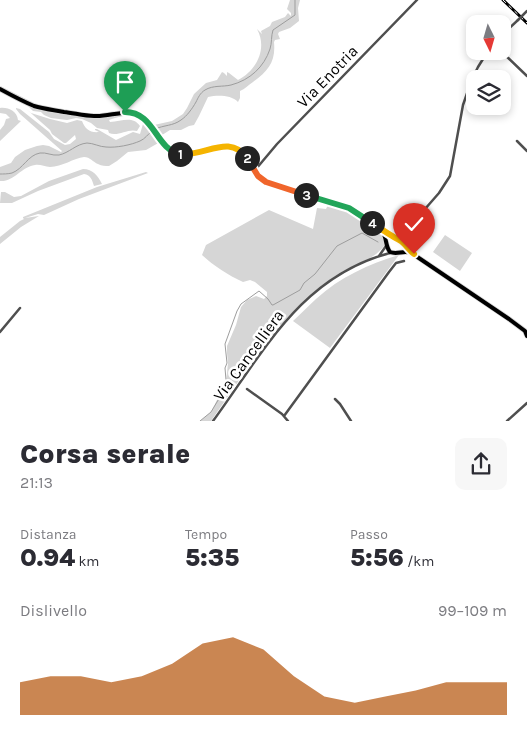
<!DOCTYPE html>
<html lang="it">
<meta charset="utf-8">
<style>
body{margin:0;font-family:Karla,sans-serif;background:#f7f7f7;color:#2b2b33;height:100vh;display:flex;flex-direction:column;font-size:19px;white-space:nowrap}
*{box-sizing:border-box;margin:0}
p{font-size:16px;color:#7c7c81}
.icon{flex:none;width:28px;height:28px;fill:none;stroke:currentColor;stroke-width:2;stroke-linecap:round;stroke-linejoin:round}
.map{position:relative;height:421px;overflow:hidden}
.details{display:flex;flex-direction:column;background:#fff;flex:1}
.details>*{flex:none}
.needle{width:32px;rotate:175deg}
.controls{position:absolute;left:466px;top:15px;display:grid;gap:10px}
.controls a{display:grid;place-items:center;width:45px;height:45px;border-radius:10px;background:#fff;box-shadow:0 2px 8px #0003;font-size:25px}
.pin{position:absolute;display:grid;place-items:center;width:42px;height:42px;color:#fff;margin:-51px -21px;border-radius:50% 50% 50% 0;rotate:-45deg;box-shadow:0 0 5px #0007}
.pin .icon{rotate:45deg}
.km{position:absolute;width:25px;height:25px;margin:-12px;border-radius:50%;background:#222;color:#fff;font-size:14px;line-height:25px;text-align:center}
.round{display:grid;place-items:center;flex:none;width:52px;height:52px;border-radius:10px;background:#f7f7f7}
.headline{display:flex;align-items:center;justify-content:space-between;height:85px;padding:0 20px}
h1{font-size:28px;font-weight:800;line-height:38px}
.stats{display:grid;grid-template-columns:repeat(3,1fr);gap:8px;height:85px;padding:5px 20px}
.stats div{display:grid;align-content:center}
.stats b{font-size:25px;font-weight:800}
.stats small{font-size:14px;font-weight:400}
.stats p{font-size:14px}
.chart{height:140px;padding:10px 20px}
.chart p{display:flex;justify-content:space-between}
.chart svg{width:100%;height:90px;margin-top:5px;fill:#b45309;opacity:.7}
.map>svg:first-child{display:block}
</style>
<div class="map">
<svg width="527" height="421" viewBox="0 0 527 421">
<rect width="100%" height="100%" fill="#fff"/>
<path fill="#d6d6d6" d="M290,0H300L298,8L299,21L290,28L279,32L278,34L280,39L275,40L274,42C276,62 268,71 253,82C248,85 245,89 240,91V98L238,102C231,95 218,95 208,97L199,116L194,125L189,126L181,130H170L162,135C151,131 151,116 133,112L97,116L44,107L32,104L0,88V86L36,104L44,106L97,115L124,110H134L142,113L154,125L172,121L183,114L187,108L194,94L206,83L217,80L222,72L224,73L227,76V72L229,73L238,80C256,71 268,49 257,29L262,34L261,31L270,26L272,22L285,17L288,13L291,16V13L287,9Z
M27,105L43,110L93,118L132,114L139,116L151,128L160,142L146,150L128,152L117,161L109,166C105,166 102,166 98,164C93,162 90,157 84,157C74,158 62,167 50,167C45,167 40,164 35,165C21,167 14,182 0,181V167L11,163L15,157L25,150L37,146L43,145L49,146L61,152L62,151L20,114L16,109V108L20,109L49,132L54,139L65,145L70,144L76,139L75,135L66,143H64L52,134L50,130L24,107L31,113L50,119L67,123L77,120L82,121C85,129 90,133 99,132L95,130V129H97L116,140L133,132L140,134L143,124C136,112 120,116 109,120L110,122C121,122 132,115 140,126L137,131C128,128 118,137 109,133L108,130L97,128L91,123L82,119L76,118L67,120L51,118L44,115L41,112L33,111Z
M0,108C8,107 17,111 18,120L21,121L0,141V130L4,125L6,119L10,118L6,114L0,113Z
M83,169C93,169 98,176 102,184L94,186C92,180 91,175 84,174L38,191L12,203H0L1,192H5L14,197L21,196L49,181Z
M146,172L148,173L79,199L44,215L38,214L25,218L39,216L21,227L0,244V237L20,221L24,219L23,218V217L97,187Z
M328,205L352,213L376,228L381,233L384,239V246C375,258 361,262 349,268C335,275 322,285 311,295C270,330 242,377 211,421H200L211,412L226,382L228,363L227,353V346L236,325L241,307L247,300L256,296L264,299L267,296V292L255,282L250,280L243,282C228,275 214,266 202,255L206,245L269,210L313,229L317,208L326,209Z
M445,235L472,253L460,271L433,252Z
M399,255L330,348L293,321C301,314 308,306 316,299C340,277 369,264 399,255Z"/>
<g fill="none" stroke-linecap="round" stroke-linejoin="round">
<path stroke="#9d9d9d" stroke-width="1" d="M155,129C164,125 173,126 181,120C187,116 192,109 196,102C198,98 200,93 205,90C213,85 223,87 231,85C250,80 264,67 270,49C272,43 271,36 273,30L295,15V0
M0,174C3,174 8,174 12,173C23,169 28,155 40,153C46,152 52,156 59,155C69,153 76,144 87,143C93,143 100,147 106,147C116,148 131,145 140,141C145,139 148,134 152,131
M200,421L211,412L223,392L226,380L225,368L227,363L225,344L237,311L241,304L259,291L268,299L272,305H273L300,290L304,283L315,274L337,246L362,233L378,242"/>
<g stroke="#dbdbdb" stroke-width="5.5">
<path id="major" d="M0,89C11,95 22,101 34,106C44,109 54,110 64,112C74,113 84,116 94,116C107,117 120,111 132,113C152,116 157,144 172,152C194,164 220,137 239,149C251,157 254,173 265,181L273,185L349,208L395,238C403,240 407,249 413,254L509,319L525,331L527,336
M382,231C387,237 385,246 390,252C397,255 404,250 411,253"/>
</g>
<path stroke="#4f4f4f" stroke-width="2.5" d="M502,35L518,20
M501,51L527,76
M517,141L527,151
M256,169L277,144L417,0
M397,238L404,233L439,193L450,176L463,105L472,79L478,67L488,51
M379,256L386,246
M0,332L20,308
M247,389L282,414L288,421
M335,399L340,404L351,421
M284,416L389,272L396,263L404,261
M213,421C263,353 301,276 390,253
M507,421L527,403"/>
<use href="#major" stroke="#000" stroke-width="4"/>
<g stroke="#000" stroke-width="3">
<path id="rail" d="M503,0L527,23"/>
</g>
<use href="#rail" stroke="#fff" stroke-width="1" stroke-dasharray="4" stroke-linecap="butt"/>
<path stroke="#4f4f4f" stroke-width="2.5" d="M518,20L527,11"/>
</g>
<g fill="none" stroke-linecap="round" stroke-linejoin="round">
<g stroke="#fff" stroke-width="10">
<path id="split-1" d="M125,112C155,112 155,149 180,154"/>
</g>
<g stroke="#fff" stroke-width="10">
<path id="split-2" d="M180,154C205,157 229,133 247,158"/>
</g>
<g stroke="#fff" stroke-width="10">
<path id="split-3" d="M247,158L258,176L266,182L306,195"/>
</g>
<g stroke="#fff" stroke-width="10">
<path id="split-4" d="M306,195L349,208L372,223"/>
</g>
<g stroke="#fff" stroke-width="10">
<path id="split-5" d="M372,223C381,229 390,235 399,240C404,242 409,250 414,254"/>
</g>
<use href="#split-1" stroke="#22a559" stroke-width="6"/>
<use href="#split-2" stroke="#f5b400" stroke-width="6"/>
<use href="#split-3" stroke="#f0652b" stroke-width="6"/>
<use href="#split-4" stroke="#22a559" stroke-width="6"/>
<use href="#split-5" stroke="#f5b400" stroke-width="6"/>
</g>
<g text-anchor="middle" stroke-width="5" stroke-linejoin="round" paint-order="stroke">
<g font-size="16" fill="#000" stroke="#fff">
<text transform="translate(327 76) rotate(-46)" y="6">Via Enotria</text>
<text transform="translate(248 355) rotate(-54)" y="6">Via Cancelliera</text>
</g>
</g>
</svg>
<div class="controls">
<a><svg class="needle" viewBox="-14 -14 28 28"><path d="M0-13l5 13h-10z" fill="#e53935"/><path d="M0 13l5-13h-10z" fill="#7c7c81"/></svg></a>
<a><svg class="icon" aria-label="layers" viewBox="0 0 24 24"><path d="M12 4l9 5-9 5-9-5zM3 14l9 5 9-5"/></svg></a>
</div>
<div class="pin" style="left:125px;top:112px;background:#1e9e55"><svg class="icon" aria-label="arrive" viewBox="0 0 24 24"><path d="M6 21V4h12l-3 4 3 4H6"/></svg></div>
<div class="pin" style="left:414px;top:254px;background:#d93025"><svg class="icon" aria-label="check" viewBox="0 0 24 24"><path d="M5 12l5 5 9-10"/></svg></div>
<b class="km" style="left:180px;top:154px">1</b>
<b class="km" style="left:247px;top:158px">2</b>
<b class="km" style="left:306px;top:195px">3</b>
<b class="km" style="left:372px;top:223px">4</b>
</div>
<section class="details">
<div class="headline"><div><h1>Corsa serale</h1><p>21:13</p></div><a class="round"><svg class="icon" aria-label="share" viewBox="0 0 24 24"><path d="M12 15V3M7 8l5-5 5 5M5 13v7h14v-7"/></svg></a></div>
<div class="stats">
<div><p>Distanza</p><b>0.94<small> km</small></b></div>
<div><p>Tempo</p><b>5:35</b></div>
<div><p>Passo</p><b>5:56<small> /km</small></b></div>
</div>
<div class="chart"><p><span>Dislivello</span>99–109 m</p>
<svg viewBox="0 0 160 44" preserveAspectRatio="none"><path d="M0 44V28L10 25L20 25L30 28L40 25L50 19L60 9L70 6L80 12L90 25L100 35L110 38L120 35L130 32L140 28L150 28L160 28V44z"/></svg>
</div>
</section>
